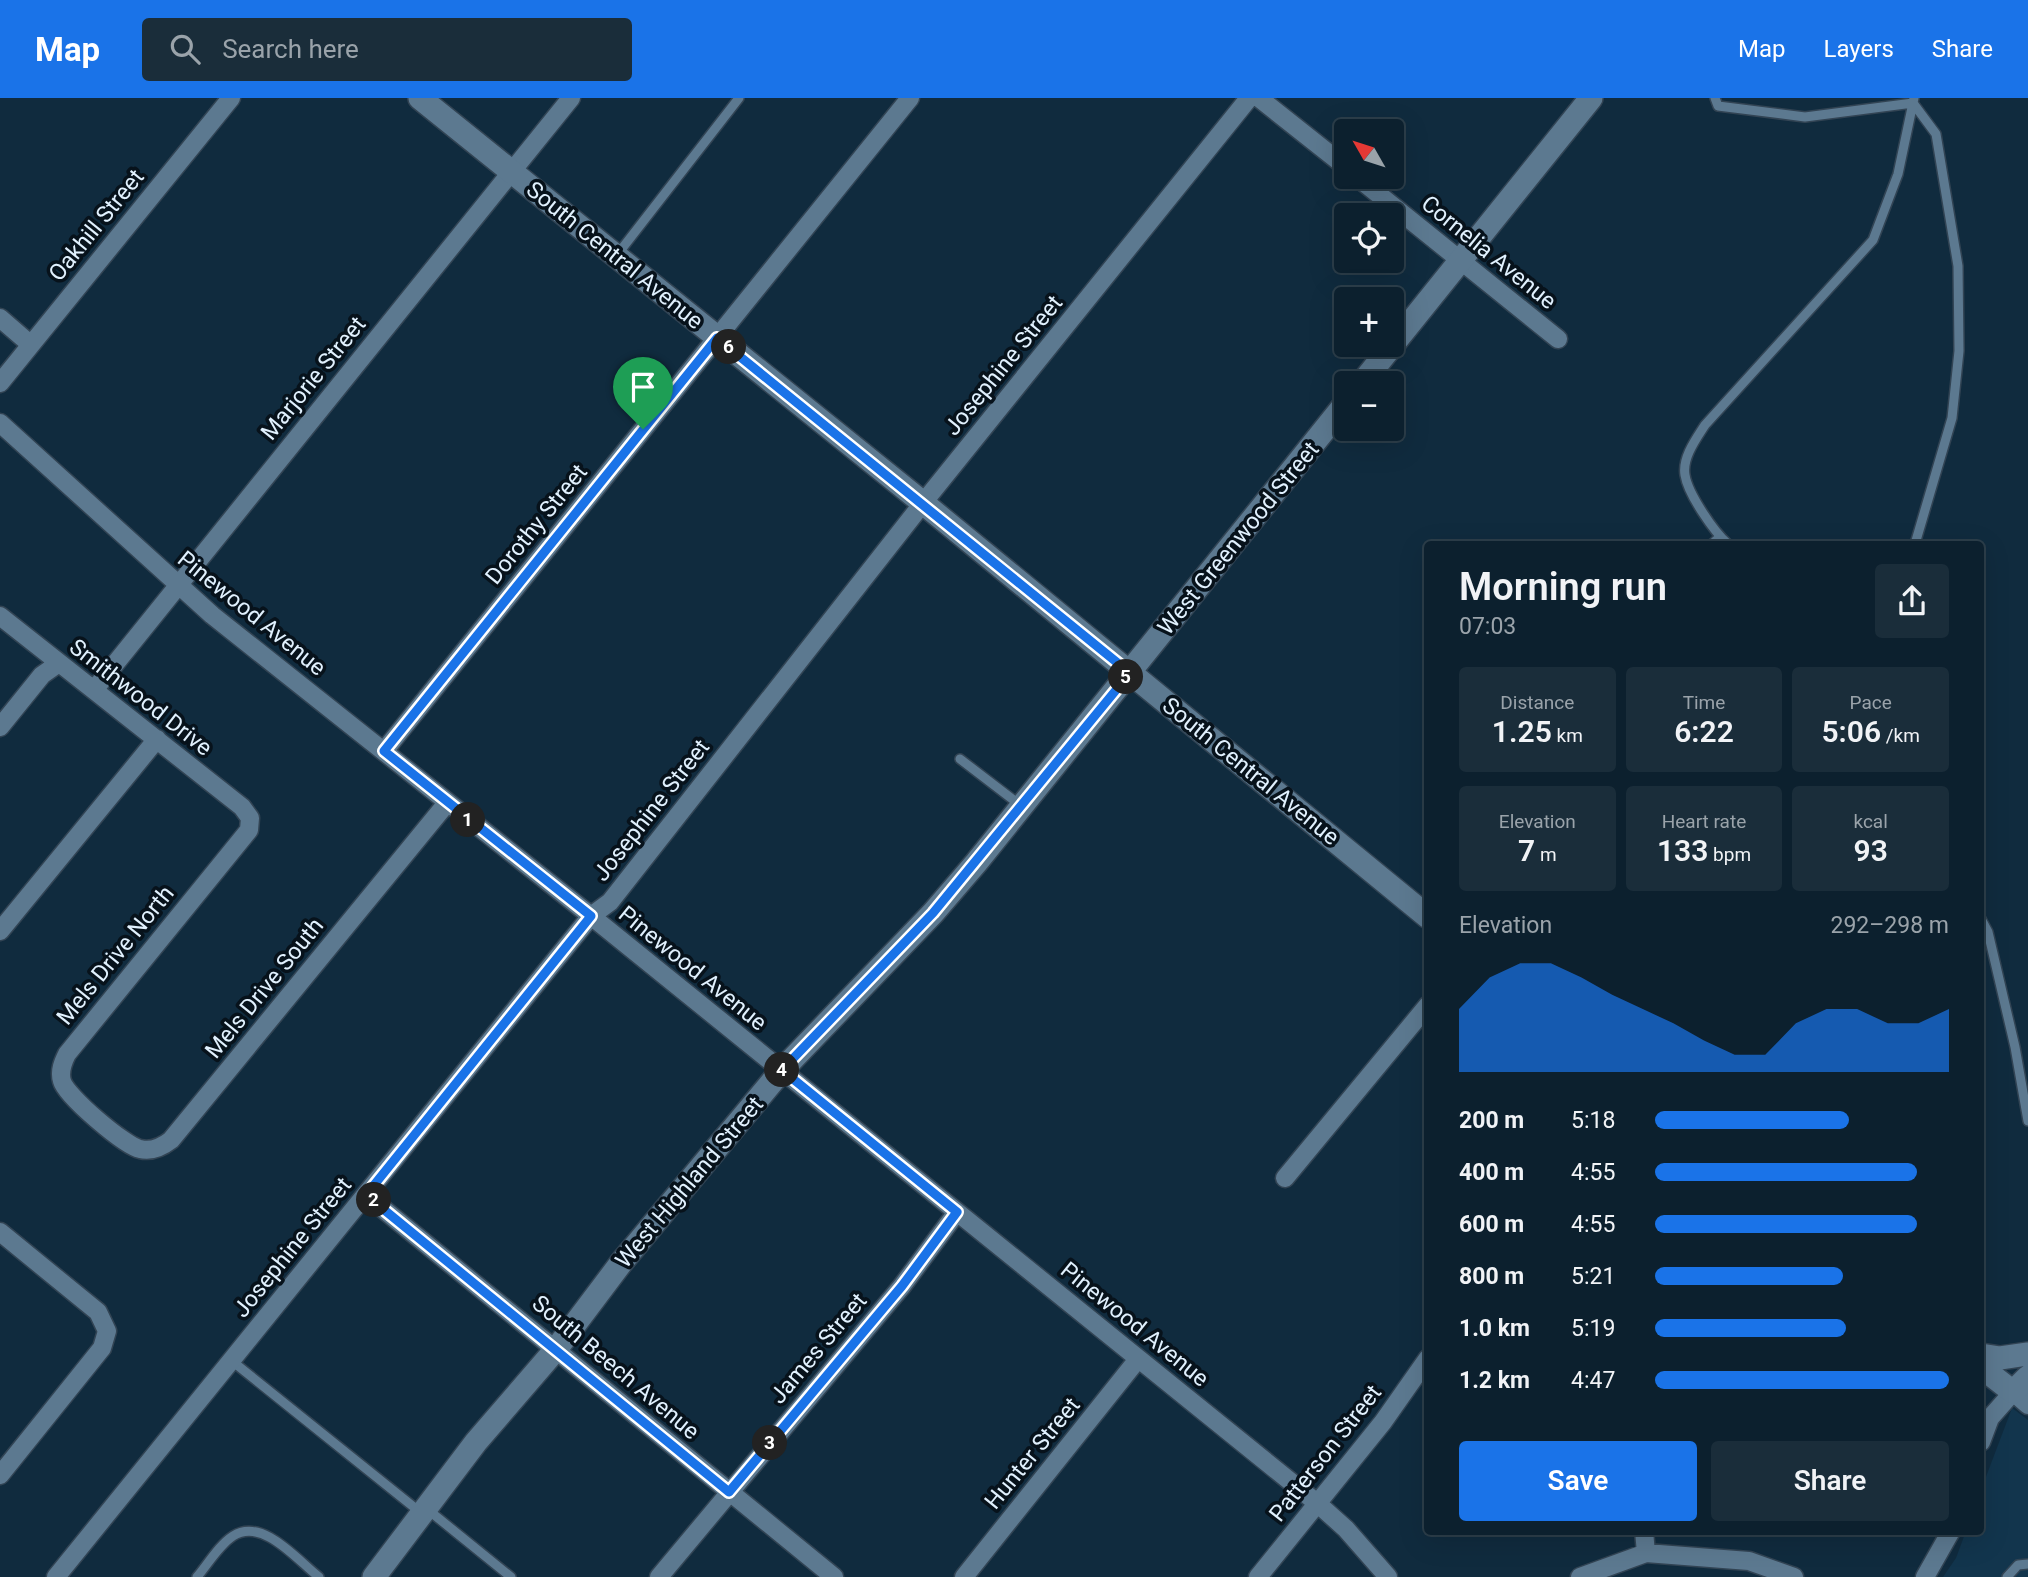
<!DOCTYPE html>
<meta charset="utf-8">
<style>
body{margin:0;font-family:Roboto,sans-serif;background:#1a2d3a;color:#f1f3f6;height:100vh;display:flex;flex-direction:column;font-size:26px;white-space:nowrap}
*{box-sizing:border-box;margin:0}
p{font-size:23px;color:#9aa3aa}
.icon{flex:none;width:38px;height:38px;fill:none;stroke:currentColor;stroke-width:2;stroke-linecap:round;stroke-linejoin:round}
.map{position:relative;flex:1;overflow:hidden}
.drawer{position:absolute;left:1424px;top:443px;width:560px;height:994px;display:flex;flex-direction:column;background:#0c202e;border-radius:7px;box-shadow:0 7px 28px #0002,0 0 0 2px #2c3e4a}
.drawer>*{flex:none}
.needle{width:46px;rotate:309deg}
.tools{position:absolute;left:1334px;top:21px;display:grid;gap:14px}
.tools a{display:grid;place-items:center;width:70px;height:70px;border-radius:7px;background:#0c202e;box-shadow:0 7px 28px #0002,0 0 0 2px #2c3e4a;font-size:35px}
.pin{position:absolute;display:grid;place-items:center;width:60px;height:60px;color:#fff;margin:-72px -30px;border-radius:50% 50% 50% 0;rotate:-45deg;box-shadow:0 0 7px #0007}
.pin .icon{rotate:45deg}
.km{position:absolute;width:35px;height:35px;margin:-18px;border-radius:50%;background:#222;color:#fff;font-size:19px;line-height:35px;text-align:center}
.round{display:grid;place-items:center;flex:none;width:74px;height:74px;border-radius:7px;background:#1a2d3a}
.headline{display:flex;align-items:center;justify-content:space-between;height:119px;padding:0 35px}
h1{font-size:38px;font-weight:600;line-height:52px}
.stats{display:grid;grid-template-columns:repeat(3,1fr);gap:10px;height:119px;padding:7px 35px}
.stats div{display:grid;align-content:center;border-radius:7px;background:#1a2d3a;text-align:center}
.stats b{font-size:30px;font-weight:600}
.stats small{font-size:19px;font-weight:400}
.stats p{font-size:19px}
.chart{height:196px;padding:14px 35px}
.chart p{display:flex;justify-content:space-between}
.chart svg{width:100%;height:126px;margin-top:7px;fill:#1a73e8;opacity:.7}
.cta{display:flex;gap:14px;margin-top:auto;padding:14px 35px}
.cta a{flex:1;height:80px;border-radius:7px;background:#1a73e8;color:#fff;font-size:28px;font-weight:600;line-height:80px;text-align:center}
.cta a+a{background:#1a2d3a;color:#f1f3f6}
ul{padding:0 35px;list-style:none;font-size:23px}
li{display:grid;grid-template-columns:112px 84px 1fr;align-items:center;height:52px}
li i{height:18px;border-radius:9px;background:#1a73e8}
header{display:flex;align-items:center;gap:42px;box-sizing:border-box;height:98px;padding:0 35px;background:#1a73e8;color:#fff}
header strong{font-size:33px}
nav{display:flex;gap:38px;margin-inline-start:auto;font-size:24px}
.search{width:490px;height:63px;background:#1a2d3a;display:flex;align-items:center;gap:18px;box-sizing:border-box;padding:0 24px;border-radius:7px;color:#9aa3aa;font-size:26px}
.map>svg:first-child{display:block}
</style>
<header>
<strong>Map</strong>
<div class="search"><svg class="icon" aria-label="search" viewBox="0 0 24 24"><circle cx="10" cy="10" r="6"/><path d="M15 15l6 6"/></svg>Search here</div>
<nav><a>Map</a><a>Layers</a><a>Share</a></nav>
</header>
<div class="map">
<svg width="2028" height="1479" viewBox="0 0 2028 1479">
<rect width="100%" height="100%" fill="#102b3e"/>
<path fill="#12354d" d="M2012,1310L2028,1322V1479H1943L1956,1460L1966,1433H1981V1392Z"/>
<g fill="none" stroke-linecap="round" stroke-linejoin="round">
<g stroke="#324454" stroke-width="12">
<path id="service" d="M1715,0L1718,8L1805,19L1913,5
M1913,5L1936,36L1958,168L1959,253L1952,320L1915,446
M617,157L739,0
M1712,446L1720,439
M1728,446C1714,434 1688,396 1685,377C1682,360 1696,341 1705,327L1873,142L1898,76L1914,0
M960,661L1020,707
M1981,821L1988,834L2015,949L2028,1023
M232,1263L420,1414
M427,1411L511,1479
M197,1479C208,1466 219,1447 233,1438C263,1419 297,1462 319,1479
M2007,1479L2018,1467L2028,1466"/>
</g>
<g stroke="#324454" stroke-width="21">
<path id="minor" d="M1259,0L1346,69
M1357,79L1558,241
M0,220L30,246
M0,285L231,0
M0,325L212,517L591,818L1317,1405L1346,1431L1388,1479
M0,518L242,709L250,720L249,732L67,956C63,964 59,973 62,983C66,998 125,1048 140,1051C152,1054 162,1049 171,1042L447,705
M94,592L571,0
M0,629L42,577L59,565
M384,653L910,0
M0,833L157,641
M1285,1080L1428,907
M366,1097L834,1479
M0,1134L98,1214L107,1233L102,1250L0,1377
M1981,1344L1990,1320L2013,1294L2028,1307
M1644,1433L1646,1455
M56,1479L591,818L610,804L923,405L1249,0
M659,1479L902,1188L957,1114
M964,1479L1138,1261
M1258,1479L1383,1324L1428,1260
M1580,1479L1646,1455L1749,1463L1794,1479
M1925,1479L1951,1433"/>
</g>
<g stroke="#324454" stroke-width="26">
<path id="tertiary" d="M420,0L923,405L1428,819
M1362,285L1591,0
M1981,1257L2000,1260L2028,1256
M1981,1269L2013,1294L2028,1279
M374,1479L476,1344L557,1250L621,1165L782,972L933,815L976,765L1346,305"/>
</g>
<use href="#service" stroke="#5c7990" stroke-width="9"/>
<use href="#minor" stroke="#5c7990" stroke-width="18"/>
<use href="#tertiary" stroke="#5c7990" stroke-width="23"/>
</g>
<g fill="none" stroke-linecap="round" stroke-linejoin="round">
<g stroke="#fff" stroke-width="14">
<path id="route" d="M717,240L1130,575L933,815L782,972L957,1114L902,1188L729,1394L366,1097L591,818L384,653Z"/>
</g>
<use href="#route" stroke="#1a73e8" stroke-width="9"/>
</g>
<g text-anchor="middle" stroke-width="7" stroke-linejoin="round" paint-order="stroke">
<g font-size="23" fill="#e1f1fe" stroke="#07121b">
<text transform="translate(96 127) rotate(-51)" y="8">Oakhill Street</text>
<text transform="translate(1489 154) rotate(39)" y="8">Cornelia Avenue</text>
<text transform="translate(615 157) rotate(39)" y="8">South Central Avenue</text>
<text transform="translate(1003 267) rotate(-51)" y="8">Josephine Street</text>
<text transform="translate(313 280) rotate(-51)" y="8">Marjorie Street</text>
<text transform="translate(536 426) rotate(-51)" y="8">Dorothy Street</text>
<text transform="translate(1238 440) rotate(-51)" y="8">West Greenwood Street</text>
<text transform="translate(252 515) rotate(39)" y="8">Pinewood Avenue</text>
<text transform="translate(141 599) rotate(38)" y="8">Smithwood Drive</text>
<text transform="translate(1251 673) rotate(39)" y="8">South Central Avenue</text>
<text transform="translate(651 712) rotate(-52)" y="8">Josephine Street</text>
<text transform="translate(115 857) rotate(-51)" y="8">Mels Drive North</text>
<text transform="translate(693 870) rotate(39)" y="8">Pinewood Avenue</text>
<text transform="translate(264 890) rotate(-51)" y="8">Mels Drive South</text>
<text transform="translate(689 1084) rotate(-50)" y="8">West Highland Street</text>
<text transform="translate(292 1149) rotate(-51)" y="8">Josephine Street</text>
<text transform="translate(1135 1226) rotate(39)" y="8">Pinewood Avenue</text>
<text transform="translate(818 1250) rotate(-50)" y="8">James Street</text>
<text transform="translate(616 1269) rotate(40)" y="8">South Beech Avenue</text>
<text transform="translate(1032 1355) rotate(-51)" y="8">Hunter Street</text>
<text transform="translate(1325 1355) rotate(-52)" y="8">Patterson Street</text>
</g>
</g>
</svg>
<div class="tools">
<a><svg class="needle" viewBox="-14 -14 28 28"><path d="M0-13l5 13h-10z" fill="#e53935"/><path d="M0 13l5-13h-10z" fill="#9aa3aa"/></svg></a>
<a><svg class="icon" aria-label="locate" viewBox="0 0 24 24"><circle cx="12" cy="12" r="6"/><path d="M12 2v4M12 18v4M2 12h4M18 12h4"/></svg></a>
<a>+</a>
<a>−</a>
</div>
<div class="pin" style="left:643px;top:331px;background:#1e9e55"><svg class="icon" aria-label="arrive" viewBox="0 0 24 24"><path d="M6 21V4h12l-3 4 3 4H6"/></svg></div>
<b class="km" style="left:468px;top:722px">1</b>
<b class="km" style="left:374px;top:1102px">2</b>
<b class="km" style="left:770px;top:1345px">3</b>
<b class="km" style="left:782px;top:972px">4</b>
<b class="km" style="left:1126px;top:579px">5</b>
<b class="km" style="left:729px;top:249px">6</b>
<section class="drawer">
<div class="headline"><div><h1>Morning run</h1><p>07:03</p></div><a class="round"><svg class="icon" aria-label="share" viewBox="0 0 24 24"><path d="M12 15V3M7 8l5-5 5 5M5 13v7h14v-7"/></svg></a></div>
<div class="stats">
<div><p>Distance</p><b>1.25<small> km</small></b></div>
<div><p>Time</p><b>6:22</b></div>
<div><p>Pace</p><b>5:06<small> /km</small></b></div>
</div>
<div class="stats">
<div><p>Elevation</p><b>7<small> m</small></b></div>
<div><p>Heart rate</p><b>133<small> bpm</small></b></div>
<div><p>kcal</p><b>93</b></div>
</div>
<div class="chart"><p><span>Elevation</span>292–298 m</p>
<svg viewBox="0 0 160 44" preserveAspectRatio="none"><path d="M0 44V22L10 11L20 6L30 6L40 11L50 17L60 22L70 27L80 33L90 38L100 38L110 27L120 22L130 22L140 27L150 27L160 22V44z"/></svg>
</div>
<ul>
<li><b>200 m</b>5:18<i style="width:66%"></i></li>
<li><b>400 m</b>4:55<i style="width:89%"></i></li>
<li><b>600 m</b>4:55<i style="width:89%"></i></li>
<li><b>800 m</b>5:21<i style="width:64%"></i></li>
<li><b>1.0 km</b>5:19<i style="width:65%"></i></li>
<li><b>1.2 km</b>4:47<i style="width:100%"></i></li>
</ul>
<div class="cta"><a>Save</a><a>Share</a></div>
</section>
</div>
